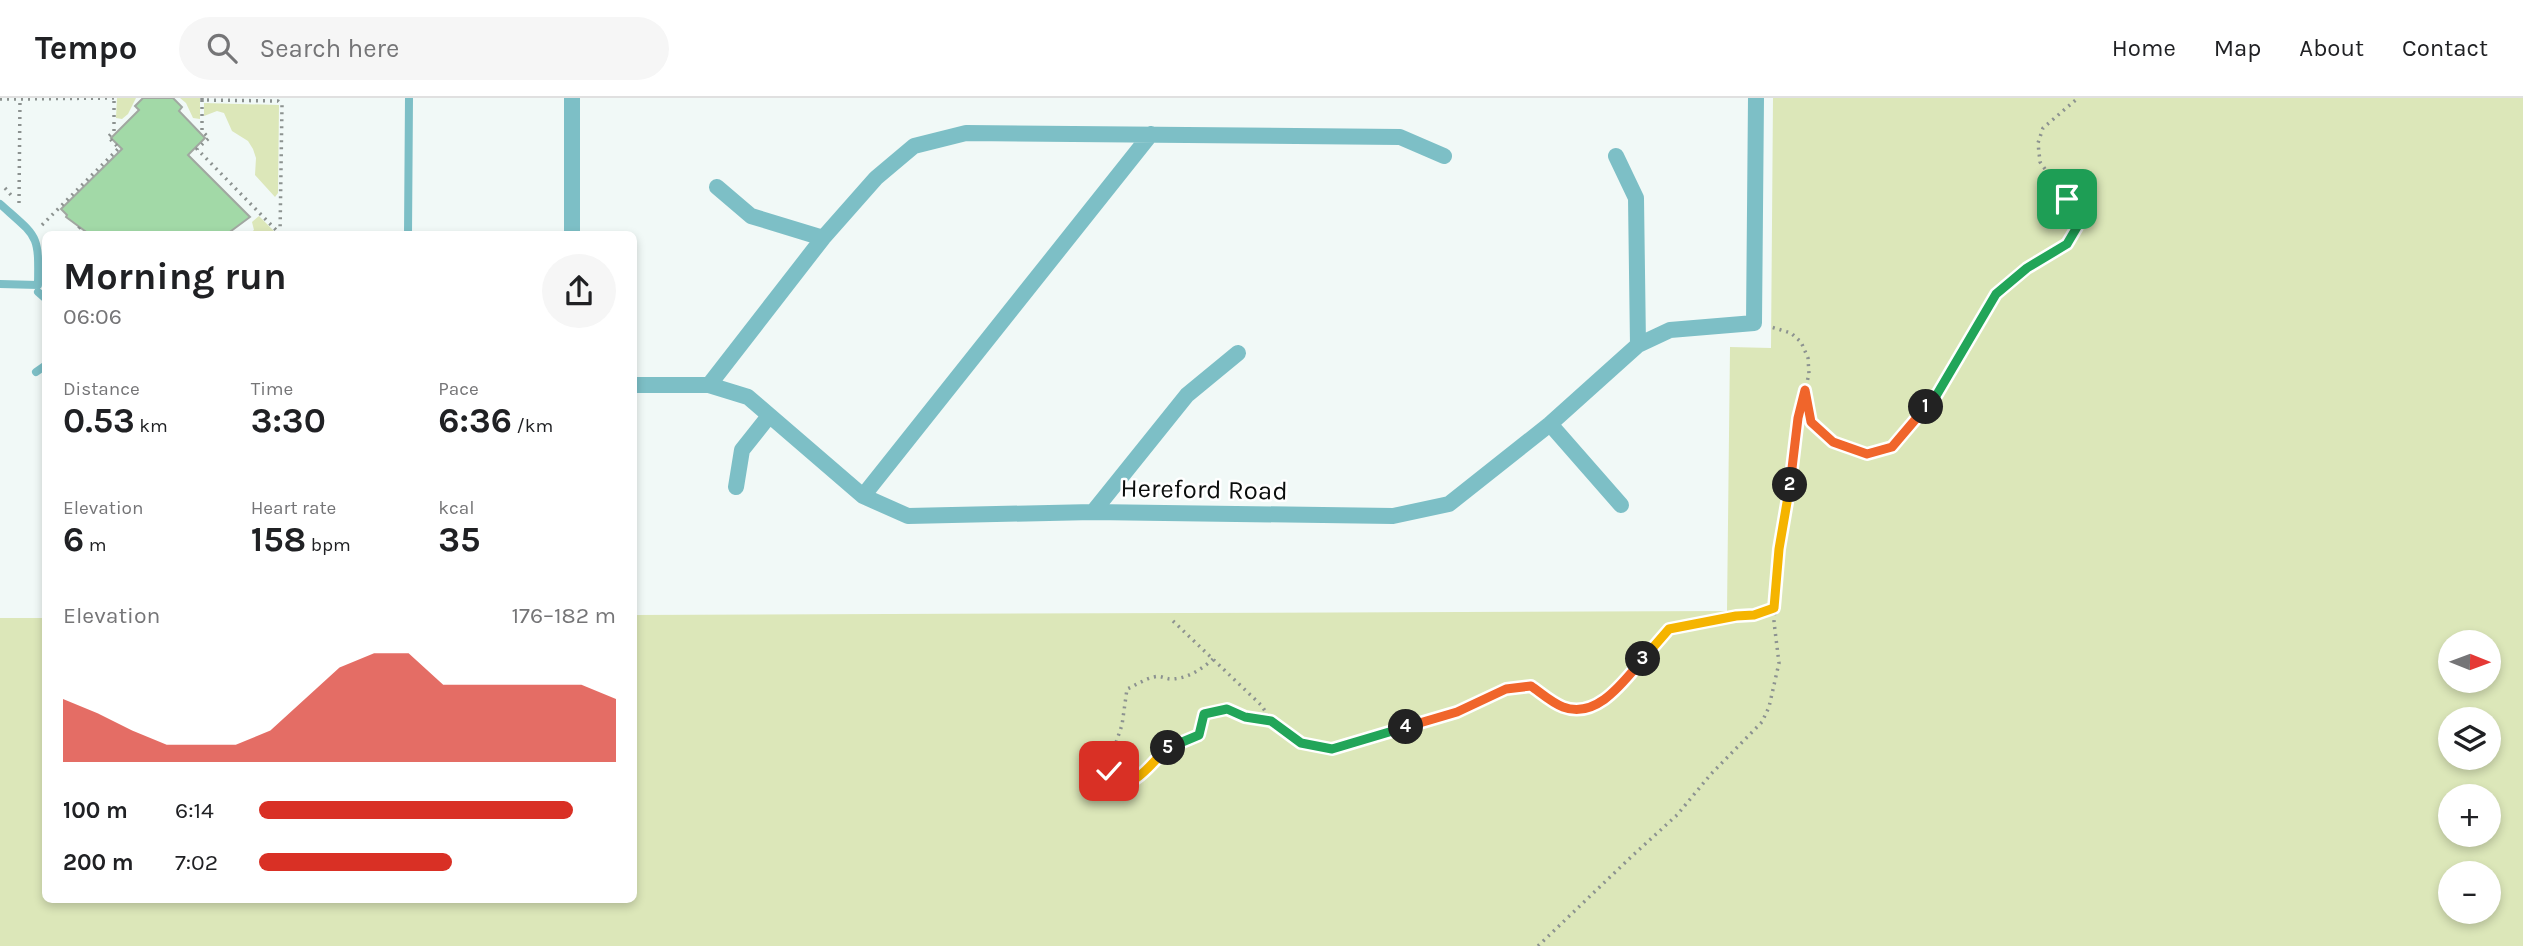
<!DOCTYPE html>
<meta charset="utf-8">
<style>
body{margin:0;font-family:Karla,sans-serif;background:#f6f6f6;color:#202124;height:100vh;display:flex;flex-direction:column;font-size:26px;white-space:nowrap}
*{box-sizing:border-box;margin:0}
p{font-size:23px;color:#757577}
.icon{flex:none;width:38px;height:38px;fill:none;stroke:currentColor;stroke-width:2;stroke-linecap:round;stroke-linejoin:round}
.map{position:relative;flex:1;overflow:hidden}
.drawer{position:absolute;left:42px;top:133px;width:595px;height:672px;display:flex;flex-direction:column;background:#fff;border-radius:10px;box-shadow:0 4px 10px #0003}
.drawer>*{flex:none}
.needle{width:46px;rotate:91deg}
.fabs{position:absolute;left:2438px;top:532px;display:grid;gap:14px}
.fabs a{display:grid;place-items:center;width:63px;height:63px;border-radius:50%;background:#fff;box-shadow:0 4px 10px #0003;font-size:35px}
.pin{position:absolute;display:grid;place-items:center;width:60px;height:60px;color:#fff;margin:-30px;border-radius:14px;box-shadow:0 4px 10px #0006}
.km{position:absolute;width:35px;height:35px;margin:-18px;border-radius:50%;background:#222;color:#fff;font-size:19px;line-height:35px;text-align:center}
.round{display:grid;place-items:center;flex:none;width:74px;height:74px;border-radius:37px;background:#f6f6f6}
.summary{display:flex;align-items:center;justify-content:space-between;height:119px;padding:0 21px}
h1{font-size:38px;font-weight:700;line-height:52px}
.figures{display:grid;grid-template-columns:repeat(3,1fr);gap:10px;height:119px;padding:7px 21px}
.figures div{display:grid;align-content:center}
.figures b{font-size:35px;font-weight:700}
.figures small{font-size:19px;font-weight:400}
.figures p{font-size:19px}
.chart{height:196px;padding:14px 21px}
.chart p{display:flex;justify-content:space-between}
.chart svg{width:100%;height:126px;margin-top:7px;fill:#d93025;opacity:.7}
ul{padding:0 21px;list-style:none;font-size:23px}
li{display:grid;grid-template-columns:112px 84px 1fr;align-items:center;height:52px}
li i{height:18px;border-radius:9px;background:#d93025}
header{display:flex;align-items:center;gap:42px;box-sizing:border-box;height:98px;padding:0 35px;background:#fff;border-bottom:2px solid #e0e0e0}
header strong{font-size:33px}
nav{display:flex;gap:38px;margin-inline-start:auto;font-size:24px}
.search{width:490px;height:63px;background:#f6f6f6;display:flex;align-items:center;gap:18px;box-sizing:border-box;padding:0 24px;border-radius:38px;color:#757577;font-size:26px}
.map>svg:first-child{display:block}
</style>
<header>
<strong>Tempo</strong>
<div class="search"><svg class="icon" aria-label="search" viewBox="0 0 24 24"><circle cx="10" cy="10" r="6"/><path d="M15 15l6 6"/></svg>Search here</div>
<nav><a>Home</a><a>Map</a><a>About</a><a>Contact</a></nav>
</header>
<div class="map">
<svg width="2523" height="848" viewBox="0 0 2523 848">
<rect width="100%" height="100%" fill="#f1f9f7"/>
<path fill="#dce7b9" fill-rule="evenodd" d="M117,0H136L128,16L122,21L116,20Z
M180,0H200V21L193,20L186,5Z
M1773,0H2523V848H0V520H45L46,802H634V517L1727,513L1730,249L1771,250ZM2488,544V583H2450V544ZM2450,621H2488V660H2450ZM2488,698V737H2450V698ZM2488,775V814H2450V775Z
M204,5L279,7L278,95L275,99L255,77L256,60L253,51L248,43L232,33L224,15L217,13L204,18Z
M259,118L274,133V136H249L254,132L252,124Z"/>
<path fill="#a2d9a7" stroke="#a1a7a1" stroke-width="2" d="M143,0H173L182,9L179,13L205,40L188,57L250,119L227,136H89L66,119L67,117L61,111L122,51L111,40L139,12L135,8Z"/>
<g fill="none" stroke-linecap="round" stroke-linejoin="round">
<path stroke="#8c9290" stroke-width="3.5" stroke-dasharray="2 5" stroke-linecap="butt" d="M202,0V2L278,3L282,7L280,136
M0,1H20
M202,2V33L209,40L197,51L280,136
M5,90L11,97
M19,105L20,1L114,0
M42,127L119,50L108,39L114,33V2
M74,136L80,129
M1805,294L1811,324L1833,344L1867,356L1892,349L1936,298L1996,196L2027,170L2067,146L2077,129L2076,114L2040,64L2038,45L2043,30L2078,0
M1173,523L1262,608L1271,623
M1213,561C1202,571 1187,581 1171,581C1165,581 1161,577 1154,579C1145,581 1136,587 1127,591L1122,627L1111,659L1109,673L1114,681L1122,683L1140,679L1164,653L1177,645L1199,637L1204,616L1227,611L1245,619L1271,623L1301,645L1332,651L1457,614L1506,591L1531,588C1558,606 1568,618 1602,605L1669,531L1736,518L1754,517L1774,510
M1538,848L1631,759L1677,717L1711,676L1762,624L1769,609L1779,565L1774,524L1779,451L1788,401L1798,320L1809,276L1808,260L1801,244L1791,235L1771,229"/>
<path stroke="#7dbfc6" stroke-width="8" d="M0,106C38,140 39,135 38,187L0,186
M408,136L409,0
M38,194L46,201
M36,274L46,267"/>
<path stroke="#7dbfc6" stroke-width="16" d="M1616,58L1636,100L1638,247
M717,89L751,118L823,140
M572,136V0
M634,287H709L748,299L863,398L908,418L1093,414L1393,418L1449,406L1550,326L1638,247L1670,232L1754,225L1756,0
M709,287L823,140L876,80L914,48L966,35L1400,39L1444,58
M1550,326L1621,407
M736,389L742,352L769,318
M863,398L1151,36
M1093,414L1187,297L1238,255"/>
</g>
<g fill="none" stroke-linecap="round" stroke-linejoin="round">
<g stroke="#fff" stroke-width="14">
<path id="split-1" d="M1926,309L1936,298L1996,196L2027,170L2067,146L2077,129L2076,114L2067,101"/>
</g>
<g stroke="#fff" stroke-width="14">
<path id="split-2" d="M1790,387L1798,320L1805,292L1811,324L1833,344L1867,356L1892,349L1926,309"/>
</g>
<g stroke="#fff" stroke-width="14">
<path id="split-3" d="M1643,561L1669,531L1736,518L1754,517L1774,510L1779,451L1790,387"/>
</g>
<g stroke="#fff" stroke-width="14">
<path id="split-4" d="M1406,629L1457,614L1506,591L1531,588C1541,595 1552,605 1563,609C1597,622 1624,583 1643,561"/>
</g>
<g stroke="#fff" stroke-width="14">
<path id="split-5" d="M1168,650L1199,637L1204,616L1227,611L1245,619L1271,623L1301,645L1332,651L1406,629"/>
</g>
<g stroke="#fff" stroke-width="14">
<path id="split-6" d="M1109,673C1129,704 1152,662 1168,650"/>
</g>
<use href="#split-1" stroke="#22a559" stroke-width="9"/>
<use href="#split-2" stroke="#f0652b" stroke-width="9"/>
<use href="#split-3" stroke="#f5b400" stroke-width="9"/>
<use href="#split-4" stroke="#f0652b" stroke-width="9"/>
<use href="#split-5" stroke="#22a559" stroke-width="9"/>
<use href="#split-6" stroke="#f5b400" stroke-width="9"/>
</g>
<g text-anchor="middle" stroke-width="5" stroke-linejoin="round" paint-order="stroke">
<g font-size="26" fill="#0b0e0d" stroke="#fff">
<text transform="translate(1204 391) rotate(1)" y="9">Hereford Road</text>
</g>
</g>
</svg>
<div class="fabs">
<a><svg class="needle" viewBox="-14 -14 28 28"><path d="M0-13l5 13h-10z" fill="#e53935"/><path d="M0 13l5-13h-10z" fill="#757577"/></svg></a>
<a><svg class="icon" aria-label="layers" viewBox="0 0 24 24"><path d="M12 4l9 5-9 5-9-5zM3 14l9 5 9-5"/></svg></a>
<a>+</a>
<a>−</a>
</div>
<div class="pin" style="left:2067px;top:101px;background:#1e9e55"><svg class="icon" aria-label="arrive" viewBox="0 0 24 24"><path d="M6 21V4h12l-3 4 3 4H6"/></svg></div>
<div class="pin" style="left:1109px;top:673px;background:#d93025"><svg class="icon" aria-label="check" viewBox="0 0 24 24"><path d="M5 12l5 5 9-10"/></svg></div>
<b class="km" style="left:1926px;top:309px">1</b>
<b class="km" style="left:1790px;top:387px">2</b>
<b class="km" style="left:1643px;top:561px">3</b>
<b class="km" style="left:1406px;top:629px">4</b>
<b class="km" style="left:1168px;top:650px">5</b>
<section class="drawer">
<div class="summary"><div><h1>Morning run</h1><p>06:06</p></div><a class="round"><svg class="icon" aria-label="share" viewBox="0 0 24 24"><path d="M12 15V3M7 8l5-5 5 5M5 13v7h14v-7"/></svg></a></div>
<div class="figures">
<div><p>Distance</p><b>0.53<small> km</small></b></div>
<div><p>Time</p><b>3:30</b></div>
<div><p>Pace</p><b>6:36<small> /km</small></b></div>
</div>
<div class="figures">
<div><p>Elevation</p><b>6<small> m</small></b></div>
<div><p>Heart rate</p><b>158<small> bpm</small></b></div>
<div><p>kcal</p><b>35</b></div>
</div>
<div class="chart"><p><span>Elevation</span>176–182 m</p>
<svg viewBox="0 0 160 44" preserveAspectRatio="none"><path d="M0 44V22L10 27L20 33L30 38L40 38L50 38L60 33L70 22L80 11L90 6L100 6L110 17L120 17L130 17L140 17L150 17L160 22V44z"/></svg>
</div>
<ul>
<li><b>100 m</b>6:14<i style="width:88%"></i></li>
<li><b>200 m</b>7:02<i style="width:54%"></i></li>
</ul>
</section>
</div>
